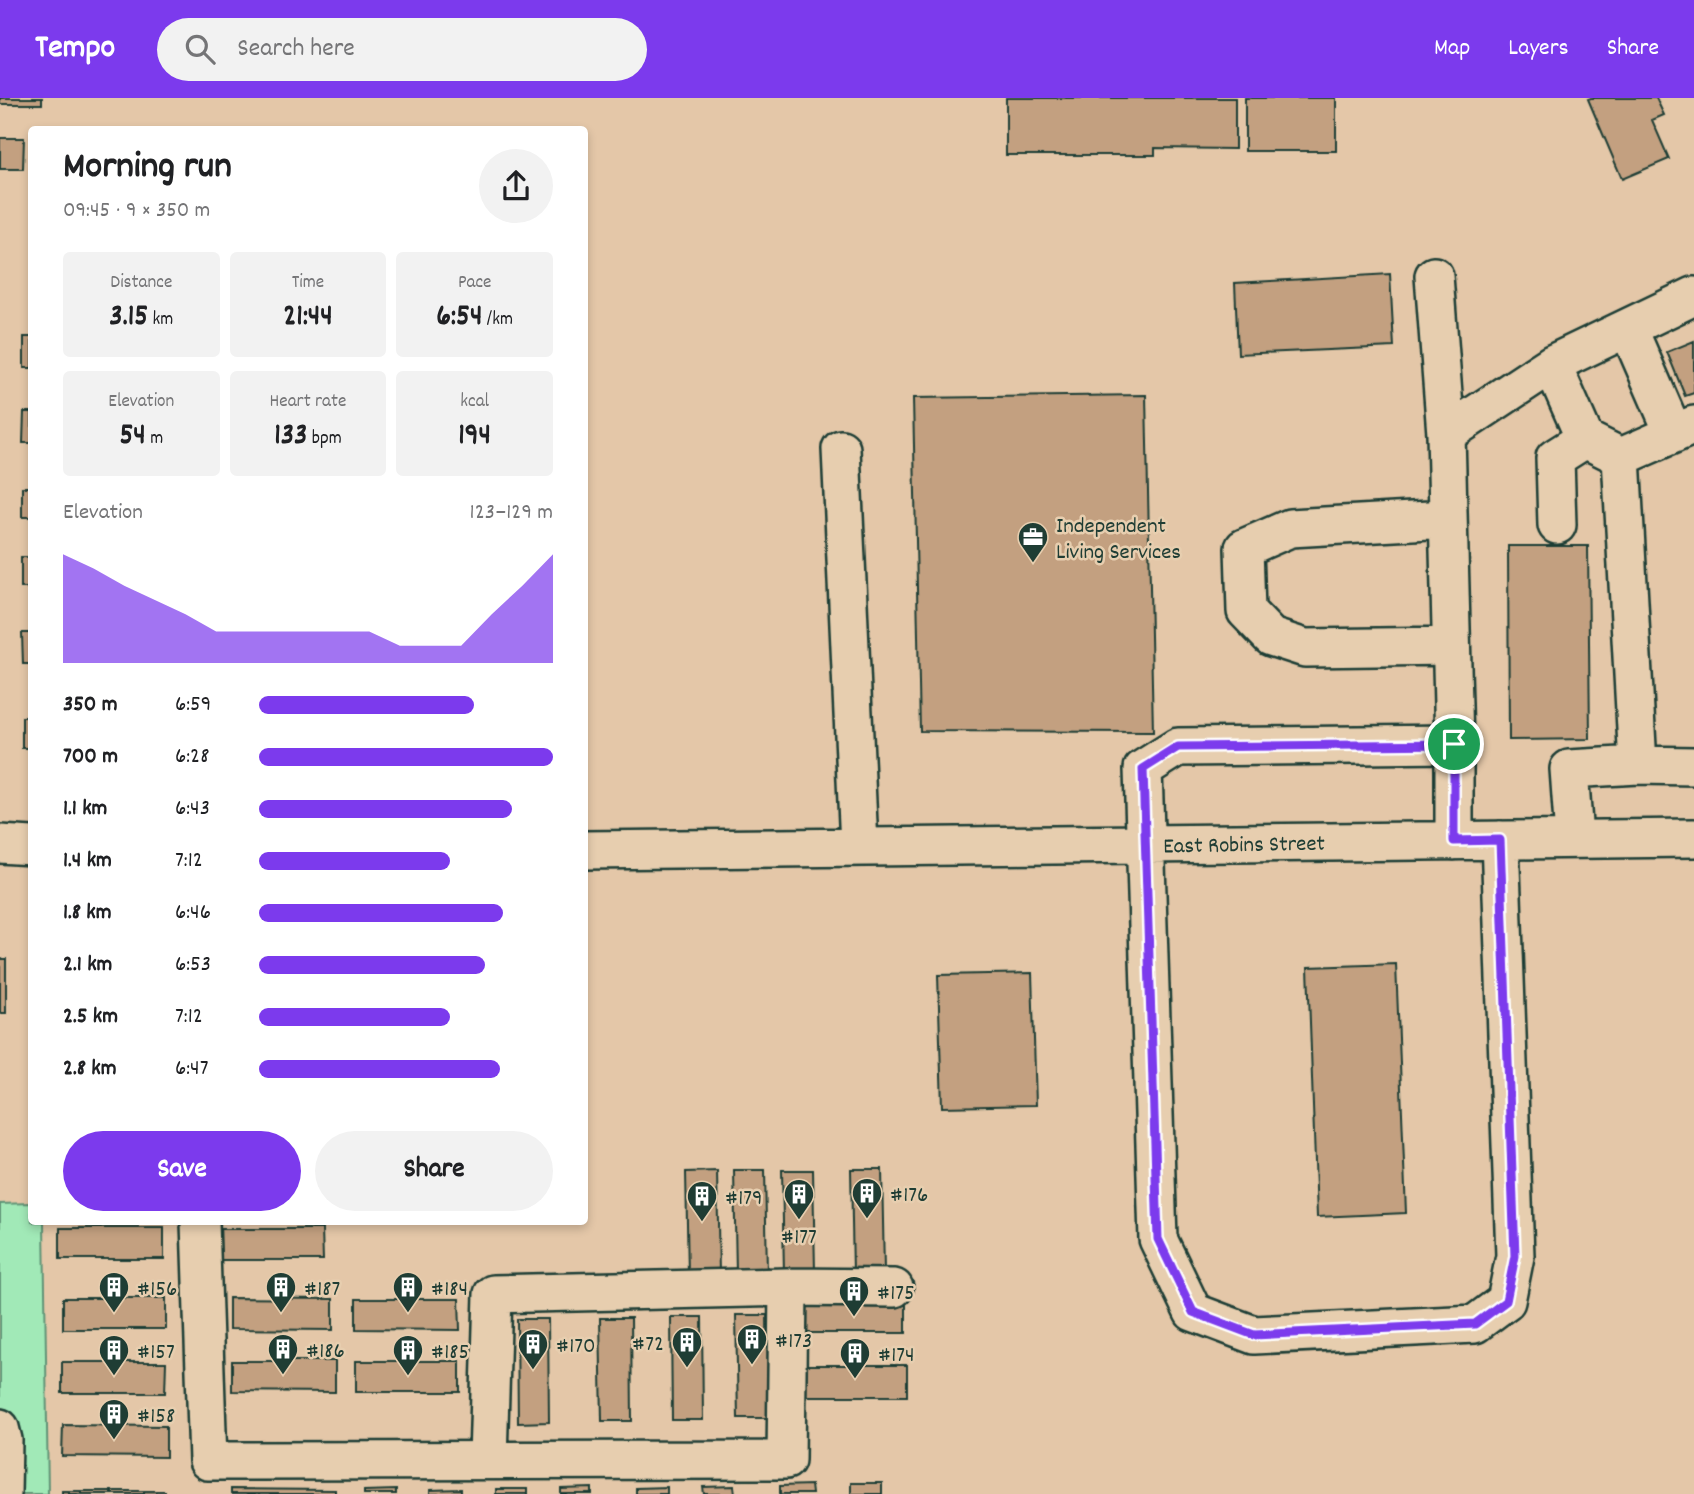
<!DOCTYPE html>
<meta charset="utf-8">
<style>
body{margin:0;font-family:Dekko,sans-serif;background:#f2f2f2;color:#202124;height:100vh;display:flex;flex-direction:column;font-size:26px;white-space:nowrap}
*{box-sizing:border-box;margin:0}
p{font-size:23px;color:#757577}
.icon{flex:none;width:38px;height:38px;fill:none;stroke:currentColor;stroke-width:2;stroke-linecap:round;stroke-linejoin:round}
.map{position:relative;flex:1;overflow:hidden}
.sheet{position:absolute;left:28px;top:28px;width:560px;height:1099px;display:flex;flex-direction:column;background:#fff;border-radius:7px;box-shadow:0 4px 10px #0003}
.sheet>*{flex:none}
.pin{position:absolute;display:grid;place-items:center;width:60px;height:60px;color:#fff;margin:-30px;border:4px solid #fff;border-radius:50%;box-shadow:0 2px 7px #0007}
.round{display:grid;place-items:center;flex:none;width:74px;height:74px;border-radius:37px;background:#f2f2f2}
.head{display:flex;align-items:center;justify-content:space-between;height:119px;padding:0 35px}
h1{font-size:38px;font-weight:700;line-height:52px}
.metrics{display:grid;grid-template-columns:repeat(3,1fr);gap:10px;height:119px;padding:7px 35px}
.metrics div{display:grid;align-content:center;border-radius:7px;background:#f2f2f2;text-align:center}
.metrics b{font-size:30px;font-weight:700}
.metrics small{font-size:19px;font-weight:400}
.metrics p{font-size:19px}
.chart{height:196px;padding:14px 35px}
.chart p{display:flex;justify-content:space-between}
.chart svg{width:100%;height:126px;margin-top:7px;fill:#7c3aed;opacity:.7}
.action{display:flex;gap:14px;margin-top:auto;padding:14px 35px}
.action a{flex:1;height:80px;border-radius:42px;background:#7c3aed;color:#fff;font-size:28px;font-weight:700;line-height:80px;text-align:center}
.action a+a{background:#f2f2f2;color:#202124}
ul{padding:0 35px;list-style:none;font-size:23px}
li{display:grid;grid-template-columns:112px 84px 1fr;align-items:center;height:52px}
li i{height:18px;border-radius:9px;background:#7c3aed}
header{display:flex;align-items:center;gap:42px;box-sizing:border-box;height:98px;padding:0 35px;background:#7c3aed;color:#fff}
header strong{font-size:33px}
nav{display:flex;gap:38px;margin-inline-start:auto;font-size:24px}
.search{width:490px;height:63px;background:#f2f2f2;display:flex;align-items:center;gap:18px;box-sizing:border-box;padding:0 24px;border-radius:38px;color:#757577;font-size:26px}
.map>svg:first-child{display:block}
</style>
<header>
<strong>Tempo</strong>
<div class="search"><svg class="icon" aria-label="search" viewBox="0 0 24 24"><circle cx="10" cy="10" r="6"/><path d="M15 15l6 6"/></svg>Search here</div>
<nav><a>Map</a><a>Layers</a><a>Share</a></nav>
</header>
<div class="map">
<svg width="1694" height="1396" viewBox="0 0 1694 1396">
<rect width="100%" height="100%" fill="#e4c7a8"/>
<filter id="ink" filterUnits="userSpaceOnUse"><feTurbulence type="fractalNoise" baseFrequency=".0143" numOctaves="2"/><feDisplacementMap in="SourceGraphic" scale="14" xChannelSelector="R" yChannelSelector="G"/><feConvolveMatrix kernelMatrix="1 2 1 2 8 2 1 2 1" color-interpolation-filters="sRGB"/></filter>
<g filter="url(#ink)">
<path fill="#a1e9b7" stroke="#609376" stroke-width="2" d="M31,1105L32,1124H44L48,1396H0V1106Z"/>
<path fill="#c3a080" stroke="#1f3d34" stroke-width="2" d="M0,0H42V6H0Z
M1006,0H1235V51L1155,50V57H1006Z
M1245,0H1336V53H1245Z
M1591,0H1656L1664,17L1652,22L1669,61L1622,81L1588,1Z
M0,40H24L23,71H0Z
M1390,176L1394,249L1238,256L1235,185Z
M24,239H32V270H24Z
M1694,243V295L1685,298L1667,254Z
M1146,297L1153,634L920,633L913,300Z
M24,314H32V345H23Z
M22,389H32V419H22Z
M1508,448H1588L1590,641L1509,642Z
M21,459H32V490H21Z
M22,535H32V566H23Z
M22,619H32V650H22Z
M0,861H6V915H0Z
M1396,866L1406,1115L1317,1119L1308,869Z
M1032,875L1036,1007L942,1009L938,877Z
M851,1071H882L884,1174L853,1175Z
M734,1072H765L767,1175H736Z
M782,1072H813L815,1174L784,1175Z
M717,1073L719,1176L688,1177L686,1074Z
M60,1130H164V1161H60Z
M219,1131H322L323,1162H219Z
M63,1200H166V1231H63Z
M229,1200L333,1201V1232L229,1231Z
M356,1201H459L460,1232L356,1231Z
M803,1205H906V1235H802Z
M736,1217H767L769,1320H738Z
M671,1219H702L703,1322H672Z
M600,1220H631L632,1323H602Z
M517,1221H548L549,1324L518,1325Z
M232,1263H335V1294L232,1293Z
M356,1263H460V1294H356Z
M62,1264H166L165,1295H62Z
M803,1267H907V1298H803Z
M63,1327L166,1328V1359L62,1358Z
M851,1385H882V1396H851Z
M811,1387L812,1396H780V1388Z
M734,1388L735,1396H704L703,1389Z
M667,1389V1396H636V1390Z
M592,1390V1396H561V1391Z
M231,1391L335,1392V1396H231Z
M461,1391V1396H430V1392Z
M496,1391H527V1396H496Z
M396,1392V1396H364V1393Z
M62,1393H165V1396H62Z"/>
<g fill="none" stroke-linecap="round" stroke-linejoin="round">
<g stroke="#1f3d34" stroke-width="42">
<path id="minor" d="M1434,178L1446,336
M1628,230L1674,336
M1552,266L1585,341L1621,359
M841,351L859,748
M1447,421L1290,430L1244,450L1246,513L1271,539L1305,550L1451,548
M1557,427L1555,360L1585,341
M1454,646L1178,649L1143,671L1158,1141L1193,1214L1254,1237L1475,1226L1506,1203L1515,1158L1500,742
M1638,667L1694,668
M1574,740L1569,671L1638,667L1621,359L1694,327
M1454,743V646L1446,336L1552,266L1694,198
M0,746L32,748
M584,752L1694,740
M200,1124L208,1363L786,1362L788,1189L493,1196L488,1361
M788,1189L894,1190
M0,1330L3,1342L2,1396"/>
</g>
<use href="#minor" stroke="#e7ceaf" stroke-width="37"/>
</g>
</g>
<g fill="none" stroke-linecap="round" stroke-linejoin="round" filter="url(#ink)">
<g stroke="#fff" stroke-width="14">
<path id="route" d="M1454,646V743L1500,742L1515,1158L1506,1203L1475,1226L1254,1237L1193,1214L1158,1141L1143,671L1178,649Z"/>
</g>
<use href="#route" stroke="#7c3aed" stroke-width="9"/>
</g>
<defs>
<g id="office-pin" transform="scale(1.575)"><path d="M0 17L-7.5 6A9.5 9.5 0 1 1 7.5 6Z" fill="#1f3d34" stroke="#e7ceaf"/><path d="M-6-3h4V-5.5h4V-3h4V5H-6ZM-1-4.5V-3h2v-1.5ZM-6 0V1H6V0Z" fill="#fff"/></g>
<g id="building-pin" transform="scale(1.575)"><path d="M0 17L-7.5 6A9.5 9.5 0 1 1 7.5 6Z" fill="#1f3d34" stroke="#e7ceaf"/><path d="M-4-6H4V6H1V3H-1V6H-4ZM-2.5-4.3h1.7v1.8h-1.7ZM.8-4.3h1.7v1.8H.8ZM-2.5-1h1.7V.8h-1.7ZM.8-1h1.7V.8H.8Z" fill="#fff"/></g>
</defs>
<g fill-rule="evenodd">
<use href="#office-pin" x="1033" y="439"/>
<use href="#building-pin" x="867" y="1095"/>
<use href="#building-pin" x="799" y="1096"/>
<use href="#building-pin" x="702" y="1098"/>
<use href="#building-pin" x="114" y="1189"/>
<use href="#building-pin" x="281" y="1189"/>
<use href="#building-pin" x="408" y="1189"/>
<use href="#building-pin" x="854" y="1193"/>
<use href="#building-pin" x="752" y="1241"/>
<use href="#building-pin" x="687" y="1244"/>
<use href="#building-pin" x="533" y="1246"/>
<use href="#building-pin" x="283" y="1251"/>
<use href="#building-pin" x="114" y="1252"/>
<use href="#building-pin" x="408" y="1252"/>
<use href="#building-pin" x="855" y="1255"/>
<use href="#building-pin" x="114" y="1316"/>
</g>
<g text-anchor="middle" stroke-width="5" stroke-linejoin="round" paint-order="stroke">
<g font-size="23" fill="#1f3d34" stroke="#e7ceaf" text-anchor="start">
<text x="1056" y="434">Independent<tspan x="1056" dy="26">Living Services</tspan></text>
<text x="890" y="1103">#176</text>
<text x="725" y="1106">#179</text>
<text x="799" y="1145" text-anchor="middle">#177</text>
<text x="137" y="1197">#156</text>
<text x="304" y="1197">#187</text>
<text x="431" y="1197">#184</text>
<text x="877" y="1201">#175</text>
<text x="775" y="1249">#173</text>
<text x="664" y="1252" text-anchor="end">#72</text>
<text x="556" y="1254">#170</text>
<text x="306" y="1259">#186</text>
<text x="137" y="1260">#157</text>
<text x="431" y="1260">#185</text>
<text x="878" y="1263">#174</text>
<text x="137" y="1324">#158</text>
</g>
<g font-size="23" fill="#1f3d34" stroke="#e7ceaf">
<text transform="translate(1244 745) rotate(-1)" y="8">East Robins Street</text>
</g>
</g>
</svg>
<div class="pin" style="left:1454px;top:646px;background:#1e9e55"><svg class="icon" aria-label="arrive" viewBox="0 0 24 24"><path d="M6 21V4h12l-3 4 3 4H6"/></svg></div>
<section class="sheet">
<div class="head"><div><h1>Morning run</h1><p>09:45 · 9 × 350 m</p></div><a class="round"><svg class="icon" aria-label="share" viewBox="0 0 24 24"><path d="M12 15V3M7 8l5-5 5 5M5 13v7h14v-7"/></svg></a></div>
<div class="metrics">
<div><p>Distance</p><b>3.15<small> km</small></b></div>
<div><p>Time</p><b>21:44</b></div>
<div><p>Pace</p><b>6:54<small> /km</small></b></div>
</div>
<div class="metrics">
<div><p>Elevation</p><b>54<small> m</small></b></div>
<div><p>Heart rate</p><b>133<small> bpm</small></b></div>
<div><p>kcal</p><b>194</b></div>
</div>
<div class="chart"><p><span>Elevation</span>123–129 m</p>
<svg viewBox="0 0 160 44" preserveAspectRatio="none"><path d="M0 44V6L10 11L20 17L30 22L40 27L50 33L60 33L70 33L80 33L90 33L100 33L110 38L120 38L130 38L140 27L150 17L160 6V44z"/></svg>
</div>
<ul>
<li><b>350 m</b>6:59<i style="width:73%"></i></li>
<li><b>700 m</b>6:28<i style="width:100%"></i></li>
<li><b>1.1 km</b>6:43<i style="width:86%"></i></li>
<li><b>1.4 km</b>7:12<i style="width:65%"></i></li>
<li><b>1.8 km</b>6:46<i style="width:83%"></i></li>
<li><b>2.1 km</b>6:53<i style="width:77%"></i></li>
<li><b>2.5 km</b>7:12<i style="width:65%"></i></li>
<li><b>2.8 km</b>6:47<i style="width:82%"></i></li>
</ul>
<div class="action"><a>Save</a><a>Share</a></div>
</section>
</div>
